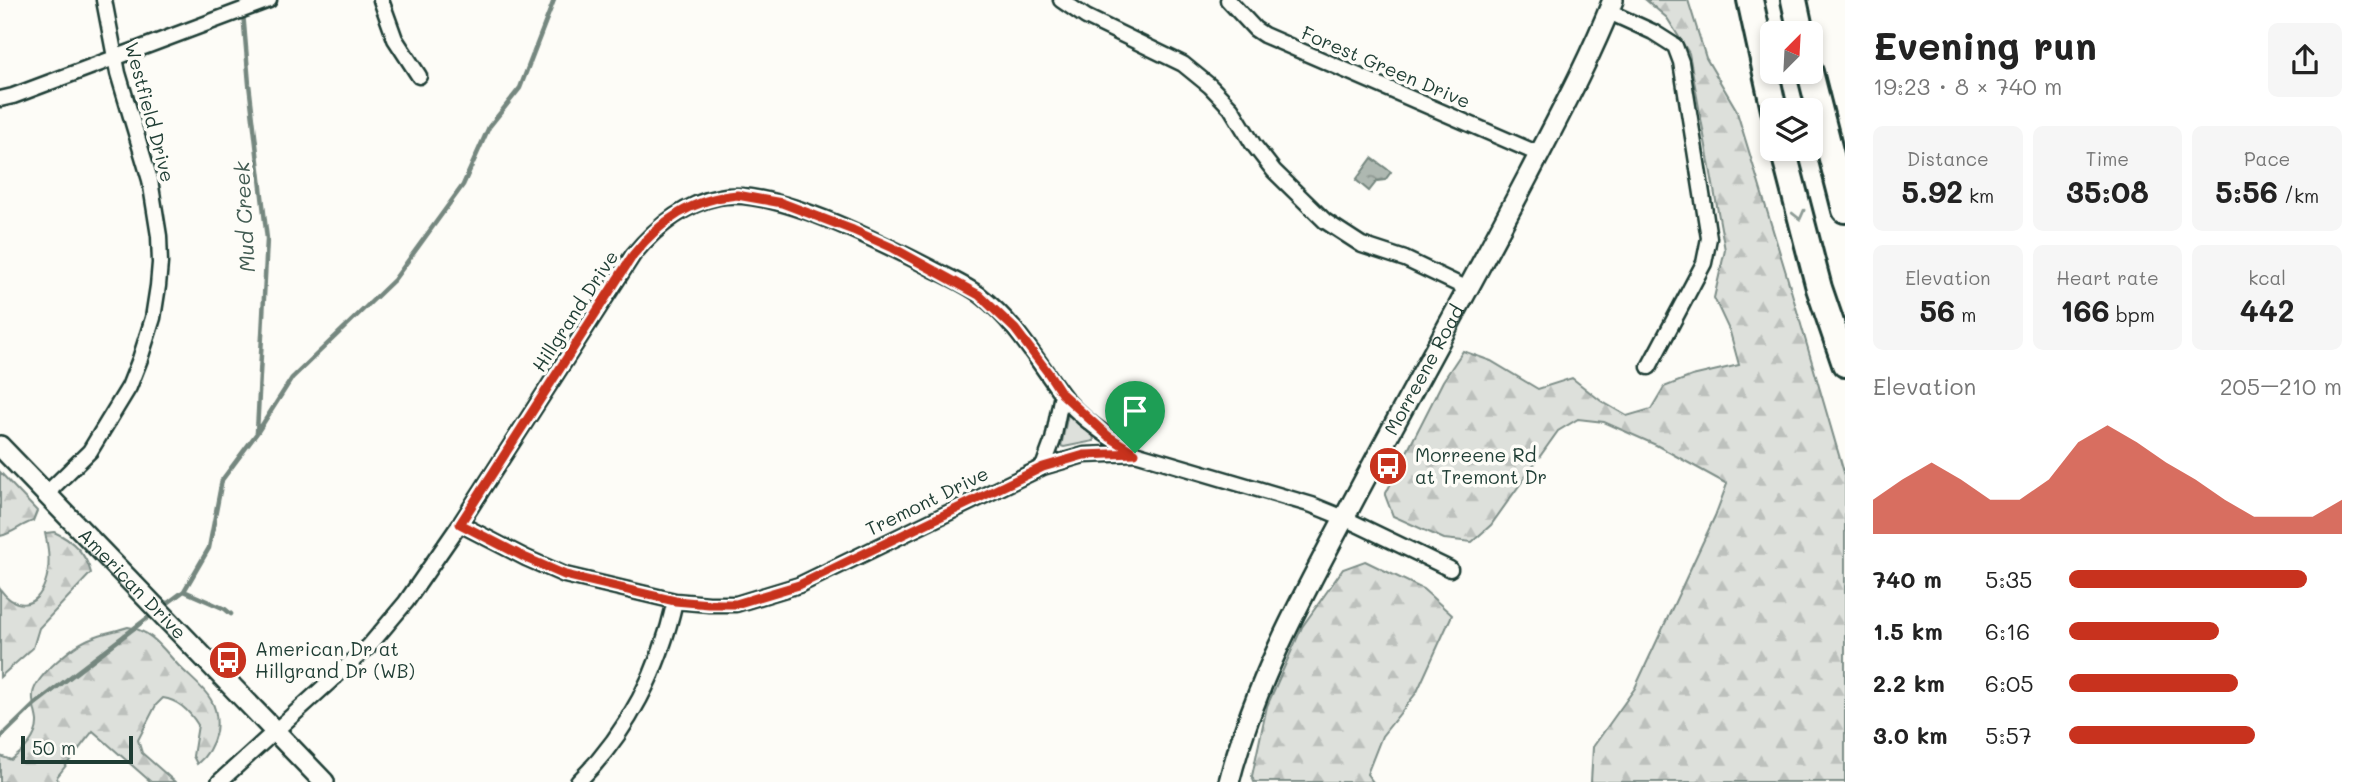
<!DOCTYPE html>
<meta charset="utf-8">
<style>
body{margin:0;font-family:Mali,sans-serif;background:#f6f6f6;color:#222;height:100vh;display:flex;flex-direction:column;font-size:26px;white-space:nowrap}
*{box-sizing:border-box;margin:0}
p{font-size:23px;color:#767676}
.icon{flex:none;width:38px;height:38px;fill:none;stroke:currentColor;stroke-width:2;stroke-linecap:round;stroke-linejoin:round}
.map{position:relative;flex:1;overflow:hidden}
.drawer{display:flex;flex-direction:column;background:#fff;width:525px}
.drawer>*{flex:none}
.needle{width:46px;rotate:24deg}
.controls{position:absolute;left:1760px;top:21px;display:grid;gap:14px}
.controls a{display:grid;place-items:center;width:63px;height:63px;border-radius:10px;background:#fff;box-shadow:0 4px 10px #0003;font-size:35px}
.scale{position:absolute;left:21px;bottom:18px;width:112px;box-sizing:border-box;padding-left:7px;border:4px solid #1f3d34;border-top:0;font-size:19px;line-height:24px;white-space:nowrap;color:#1f3d34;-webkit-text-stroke:5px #fdfcf7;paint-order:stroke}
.pin{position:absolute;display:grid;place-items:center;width:60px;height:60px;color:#fff;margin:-72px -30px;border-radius:50% 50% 50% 0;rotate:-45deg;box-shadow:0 0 7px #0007}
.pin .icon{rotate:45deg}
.round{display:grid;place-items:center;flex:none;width:74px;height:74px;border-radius:10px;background:#f6f6f6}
.summary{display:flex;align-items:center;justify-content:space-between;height:119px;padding:0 28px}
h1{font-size:38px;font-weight:700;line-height:52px}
.stats{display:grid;grid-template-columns:repeat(3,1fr);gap:10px;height:119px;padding:7px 28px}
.stats div{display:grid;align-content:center;border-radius:10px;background:#f6f6f6;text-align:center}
.stats b{font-size:30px;font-weight:700}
.stats small{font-size:19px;font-weight:400}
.stats p{font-size:19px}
.chart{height:196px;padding:14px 28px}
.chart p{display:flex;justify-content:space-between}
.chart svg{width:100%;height:126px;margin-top:7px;fill:#c8321e;opacity:.7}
ul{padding:0 28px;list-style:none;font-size:23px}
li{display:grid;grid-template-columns:112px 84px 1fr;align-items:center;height:52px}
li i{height:18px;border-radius:9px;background:#c8321e}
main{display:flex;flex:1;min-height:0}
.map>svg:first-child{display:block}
</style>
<main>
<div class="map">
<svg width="1845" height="782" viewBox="0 0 1845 782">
<defs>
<pattern id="forest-firs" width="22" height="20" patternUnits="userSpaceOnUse" patternTransform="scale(1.75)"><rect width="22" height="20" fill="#dde0db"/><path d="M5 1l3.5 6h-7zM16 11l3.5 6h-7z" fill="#bdc1bd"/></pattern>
<pattern id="water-ripples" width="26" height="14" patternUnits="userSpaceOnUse" patternTransform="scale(1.75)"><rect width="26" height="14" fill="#aeb8b1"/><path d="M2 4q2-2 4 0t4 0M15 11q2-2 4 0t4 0" fill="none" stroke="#8d9791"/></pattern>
</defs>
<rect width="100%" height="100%" fill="#fdfcf7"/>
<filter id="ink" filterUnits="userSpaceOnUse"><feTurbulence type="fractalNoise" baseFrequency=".0143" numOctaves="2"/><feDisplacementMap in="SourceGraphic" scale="14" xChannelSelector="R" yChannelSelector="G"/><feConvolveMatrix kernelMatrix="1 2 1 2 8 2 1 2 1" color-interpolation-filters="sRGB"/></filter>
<g filter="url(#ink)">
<path fill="#dde0db" stroke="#7e8e88" stroke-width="2" d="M1068,414L1071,415L1093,435L1094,441L1064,447L1061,446Z"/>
<path fill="url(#forest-firs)" stroke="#7e8e88" stroke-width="2" d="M1646,0H1688L1706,58L1736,109L1786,273L1845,476V782H1591L1593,747L1635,688L1715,516L1727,484L1656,445L1604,422L1578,419L1558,431L1491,525L1472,542L1444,539L1393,516L1385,495L1443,381L1463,351L1491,361L1538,389L1572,378L1601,401L1627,416L1651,409L1664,387L1692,376L1739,365L1730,332L1714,298L1725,250L1689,53L1667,18Z
M0,472L37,511L33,521C20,525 14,533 0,536Z
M54,532C72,540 86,554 91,573L39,628L33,648L0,677V589C15,610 36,609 45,583C51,567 49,550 45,533Z
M1365,561L1423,589L1452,615L1417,692L1382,736L1367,774L1373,782H1254L1252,776L1267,706L1302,627L1343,569Z
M128,627C151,630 163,649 178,665C199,687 221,697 216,732C213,745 208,755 197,764L193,756L198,725C190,712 178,700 163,698L156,705L138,740L142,753L175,782H151L93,731L57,777L58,782H0V756L11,760C23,751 38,738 37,721C36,712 32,704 33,694C35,676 75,644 91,638C103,633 116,631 128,627Z"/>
<path fill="url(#water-ripples)" stroke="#75877f" stroke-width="2" d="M1372,158L1391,172L1385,180L1377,181L1369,191L1356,180Z"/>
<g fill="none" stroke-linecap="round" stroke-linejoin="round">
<path stroke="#75877f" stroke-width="4.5" d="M242,0L249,84L267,239L257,432
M184,591L225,609L231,614
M161,608L184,591L209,548L222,480L257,433L292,378L394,280L463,185L489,127L520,88L554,0
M0,738L35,704L154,613"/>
<g stroke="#1f3d34" stroke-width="19">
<path id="street" d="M381,0L395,39L419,76
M1061,0L1086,17L1183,64L1210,86L1231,108L1253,144L1274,171L1325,221L1362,245L1405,259L1468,289
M1228,0L1255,29L1264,35L1539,154
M1609,12L1653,32L1675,46L1681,62L1709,238L1704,263L1649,367
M0,99L13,96L269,0
M1043,467L1053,440L1062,394
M46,494L90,451L129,387L140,359L153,318L158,286L160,263L159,236L150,180L118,73L104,0
M460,524L526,558L565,575L675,601L709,604H736L799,585L1043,467L1084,455L1135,453L1312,505L1344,518L1450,569
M219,782L369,646L406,602L460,524L633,255C656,227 683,204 719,197C773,187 880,242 929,267C946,276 965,284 980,295C1015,322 1036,359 1061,393C1079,419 1109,437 1135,453
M578,782C628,733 660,669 675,601"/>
</g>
<g stroke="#1f3d34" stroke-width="24">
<g id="secondary">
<path id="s1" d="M0,446L324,782"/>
<path id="s2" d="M1229,782C1254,684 1303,595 1350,507C1409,396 1470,287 1528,176C1558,118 1589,61 1613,0"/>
</g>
</g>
<g stroke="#1f3d34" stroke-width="30">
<path id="highway" d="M1750,0L1774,110
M1794,0L1801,33
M1810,72L1845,210
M1783,149L1819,288L1845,364"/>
</g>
<use href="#street" stroke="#fdfcf7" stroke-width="14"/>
<use href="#secondary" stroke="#fdfcf7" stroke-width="19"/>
<use href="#highway" stroke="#fdfcf7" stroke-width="24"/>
</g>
<defs><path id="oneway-chevron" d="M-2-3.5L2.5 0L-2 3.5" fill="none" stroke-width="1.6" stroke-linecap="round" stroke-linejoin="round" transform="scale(1.75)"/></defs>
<use stroke="#8e9c96" href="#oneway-chevron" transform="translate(1799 215) rotate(76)"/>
</g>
<g fill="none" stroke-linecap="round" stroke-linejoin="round" filter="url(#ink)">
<g stroke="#fff" stroke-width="14">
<path id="route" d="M737,195L782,203L853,230L893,248L979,295L1015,329L1049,374L1062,394L1108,436L1135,453L1084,455L1043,467L799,585L736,604H709L675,601L565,575L526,558L460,524L633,255C661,220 692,199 737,195Z"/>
</g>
<use href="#route" stroke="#c8321e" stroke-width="9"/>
</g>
<defs>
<g id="bus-disc" transform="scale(2.0125)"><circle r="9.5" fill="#c8321e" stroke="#fdfcf7"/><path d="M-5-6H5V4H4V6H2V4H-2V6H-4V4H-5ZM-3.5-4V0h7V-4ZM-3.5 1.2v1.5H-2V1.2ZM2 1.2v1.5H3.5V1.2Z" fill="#fff"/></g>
</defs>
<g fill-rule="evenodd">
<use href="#bus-disc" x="1388" y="466"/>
<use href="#bus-disc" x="228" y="660"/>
</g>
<g text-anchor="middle" stroke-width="7" stroke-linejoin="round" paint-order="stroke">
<g font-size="19" fill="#1f3d34" stroke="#fdfcf7">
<text transform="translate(1386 67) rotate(23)" y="7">Forest Green Drive</text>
<text transform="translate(150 112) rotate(75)" y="7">Westfield Drive</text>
<text transform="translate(575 311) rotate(-57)" y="7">Hillgrand Drive</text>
<text dy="7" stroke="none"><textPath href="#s2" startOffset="457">Morreene Road</textPath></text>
<text transform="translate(927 501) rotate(-26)" y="7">Tremont Drive</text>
<text dy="7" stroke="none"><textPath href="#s1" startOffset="191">American Drive</textPath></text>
</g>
<g font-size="19" fill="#1f3d34" stroke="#fdfcf7" text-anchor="start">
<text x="1415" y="462">Morreene Rd<tspan x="1415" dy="22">at Tremont Dr</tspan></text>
<text x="255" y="656">American Dr at<tspan x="255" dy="22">Hillgrand Dr (WB)</tspan></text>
</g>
<g font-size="21" font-style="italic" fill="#435c53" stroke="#fdfcf7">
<text transform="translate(245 217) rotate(-93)" y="7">Mud Creek</text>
</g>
</g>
</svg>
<div class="controls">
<a><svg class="needle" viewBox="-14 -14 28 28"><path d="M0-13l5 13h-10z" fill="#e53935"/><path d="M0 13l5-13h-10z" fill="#767676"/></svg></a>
<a><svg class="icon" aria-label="layers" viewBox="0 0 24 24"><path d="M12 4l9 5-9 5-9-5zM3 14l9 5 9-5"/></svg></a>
</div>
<div class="scale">50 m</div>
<div class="pin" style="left:1135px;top:453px;background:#1e9e55"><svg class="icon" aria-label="arrive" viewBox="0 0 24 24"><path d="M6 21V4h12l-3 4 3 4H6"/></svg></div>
</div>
<section class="drawer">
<div class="summary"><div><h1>Evening run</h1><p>19:23 · 8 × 740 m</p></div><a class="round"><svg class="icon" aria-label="share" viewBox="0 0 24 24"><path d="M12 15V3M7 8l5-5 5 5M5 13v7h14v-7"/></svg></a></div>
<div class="stats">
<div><p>Distance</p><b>5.92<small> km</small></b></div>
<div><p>Time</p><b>35:08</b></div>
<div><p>Pace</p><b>5:56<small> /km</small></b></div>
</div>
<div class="stats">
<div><p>Elevation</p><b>56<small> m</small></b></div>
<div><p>Heart rate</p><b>166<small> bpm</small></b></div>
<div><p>kcal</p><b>442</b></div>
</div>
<div class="chart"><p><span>Elevation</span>205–210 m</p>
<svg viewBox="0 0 160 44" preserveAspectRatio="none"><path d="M0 44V32L10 25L20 19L30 25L40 32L50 32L60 25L70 12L80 6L90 12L100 19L110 25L120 32L130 38L140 38L150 38L160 32V44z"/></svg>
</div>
<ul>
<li><b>740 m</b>5:35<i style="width:87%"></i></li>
<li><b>1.5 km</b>6:16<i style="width:55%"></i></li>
<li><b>2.2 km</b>6:05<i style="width:62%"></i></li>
<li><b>3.0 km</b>5:57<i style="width:68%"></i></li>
</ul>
</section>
</main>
